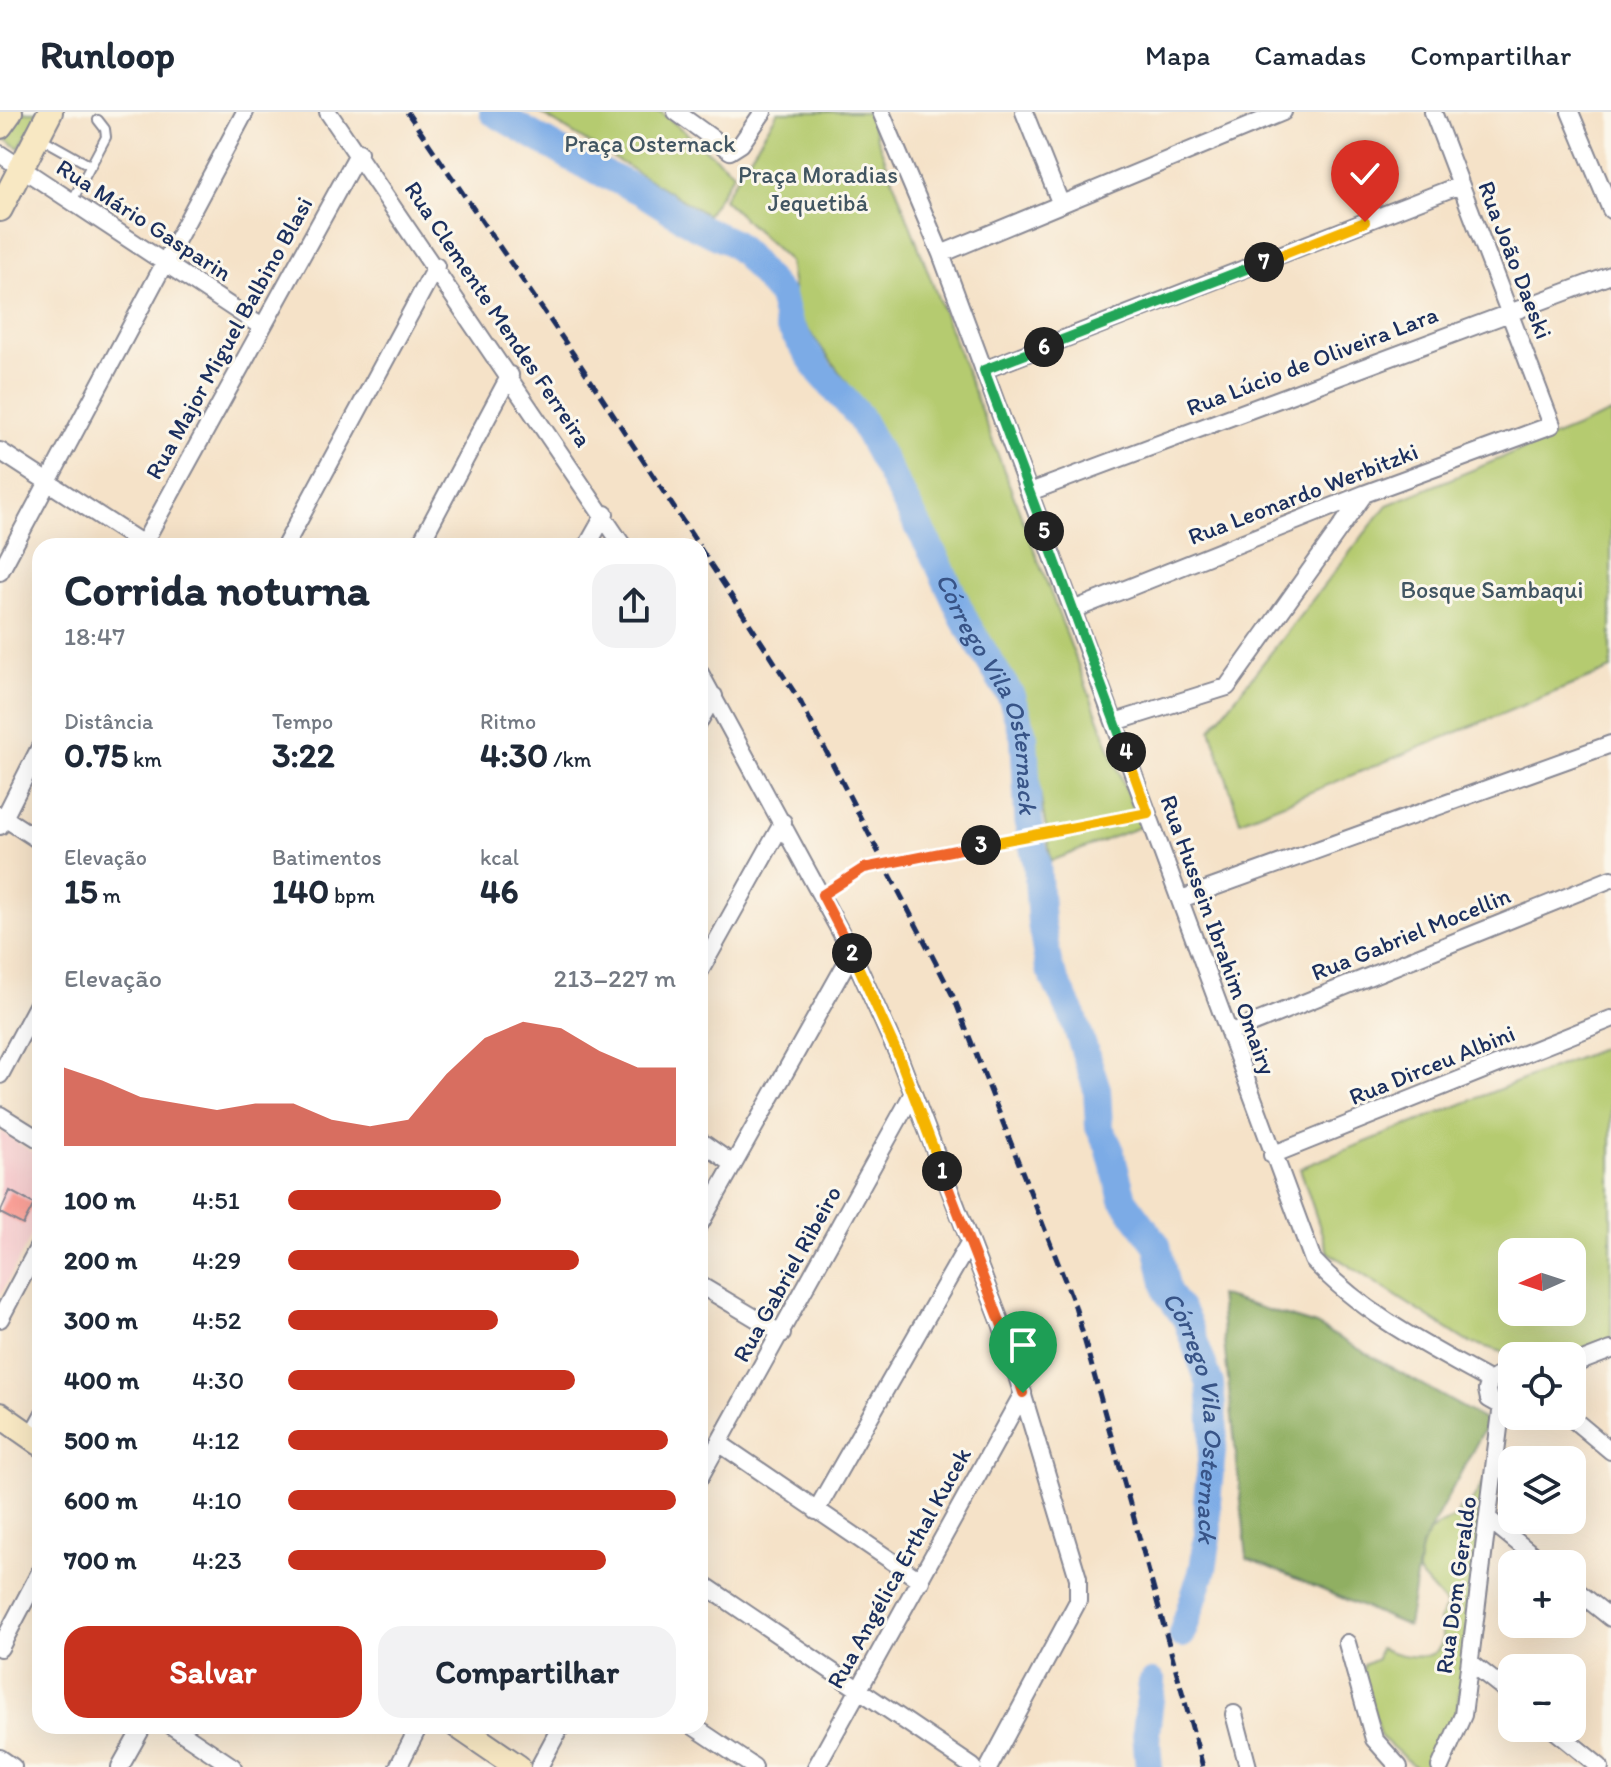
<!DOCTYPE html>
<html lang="pt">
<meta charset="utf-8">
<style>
body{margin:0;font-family:Itim,sans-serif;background:#f2f2f3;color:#1f2937;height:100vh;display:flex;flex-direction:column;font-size:30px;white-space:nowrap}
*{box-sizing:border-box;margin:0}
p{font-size:26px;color:#747a83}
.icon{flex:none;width:44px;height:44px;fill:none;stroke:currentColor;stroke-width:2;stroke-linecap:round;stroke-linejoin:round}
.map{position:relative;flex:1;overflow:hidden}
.side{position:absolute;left:32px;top:426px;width:676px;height:1196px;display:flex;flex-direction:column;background:#fff;border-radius:24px;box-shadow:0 8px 32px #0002}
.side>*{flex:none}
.needle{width:52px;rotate:267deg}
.fabs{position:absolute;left:1498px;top:1126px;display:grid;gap:16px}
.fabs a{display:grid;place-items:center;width:88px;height:88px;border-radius:16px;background:#fff;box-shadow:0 8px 32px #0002;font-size:40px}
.pin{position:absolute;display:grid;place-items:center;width:68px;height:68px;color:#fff;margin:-82px -34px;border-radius:50% 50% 50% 0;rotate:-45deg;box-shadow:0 0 8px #0007}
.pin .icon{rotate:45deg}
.km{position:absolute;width:40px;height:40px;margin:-20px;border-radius:50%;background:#222;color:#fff;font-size:22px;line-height:40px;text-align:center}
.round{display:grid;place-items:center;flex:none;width:84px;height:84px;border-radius:24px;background:#f2f2f3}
.head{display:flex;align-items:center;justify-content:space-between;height:136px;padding:0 32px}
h1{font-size:44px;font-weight:700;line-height:60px}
.figures{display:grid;grid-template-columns:repeat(3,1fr);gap:12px;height:136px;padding:8px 32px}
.figures div{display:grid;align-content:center}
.figures b{font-size:34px;font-weight:700}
.figures small{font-size:22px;font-weight:400}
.figures p{font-size:22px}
.chart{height:224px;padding:16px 32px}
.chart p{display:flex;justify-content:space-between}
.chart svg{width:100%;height:144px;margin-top:8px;fill:#c8321e;opacity:.7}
.cta{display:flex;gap:16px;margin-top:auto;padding:16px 32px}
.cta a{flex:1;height:92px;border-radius:24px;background:#c8321e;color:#fff;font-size:32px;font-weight:700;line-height:92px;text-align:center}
.cta a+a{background:#f2f2f3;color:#1f2937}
ul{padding:0 32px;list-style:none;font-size:26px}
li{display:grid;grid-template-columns:128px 96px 1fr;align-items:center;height:60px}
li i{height:20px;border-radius:10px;background:#c8321e}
header{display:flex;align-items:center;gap:48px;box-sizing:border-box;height:112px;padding:0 40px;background:#fff;border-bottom:2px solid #e0e1e3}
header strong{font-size:38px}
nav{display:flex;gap:44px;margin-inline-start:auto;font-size:28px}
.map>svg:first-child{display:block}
</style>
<header>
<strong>Runloop</strong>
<nav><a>Mapa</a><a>Camadas</a><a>Compartilhar</a></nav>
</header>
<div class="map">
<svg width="1611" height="1655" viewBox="0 0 1611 1655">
<rect width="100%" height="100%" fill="#fbf7ec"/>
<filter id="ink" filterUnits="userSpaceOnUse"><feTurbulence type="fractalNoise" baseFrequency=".0125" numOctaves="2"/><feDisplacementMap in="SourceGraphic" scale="16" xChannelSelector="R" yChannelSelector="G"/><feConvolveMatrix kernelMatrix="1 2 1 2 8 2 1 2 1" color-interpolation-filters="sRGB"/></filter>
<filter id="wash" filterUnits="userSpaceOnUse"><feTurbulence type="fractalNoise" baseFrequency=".006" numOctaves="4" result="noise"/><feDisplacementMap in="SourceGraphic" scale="32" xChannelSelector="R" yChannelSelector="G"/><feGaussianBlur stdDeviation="1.8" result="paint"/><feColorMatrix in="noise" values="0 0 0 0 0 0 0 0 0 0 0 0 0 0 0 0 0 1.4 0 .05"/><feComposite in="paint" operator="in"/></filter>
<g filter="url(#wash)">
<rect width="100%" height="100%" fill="#f5e2c8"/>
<path fill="#f7cfd0" d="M0,1019L40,1045V1107L0,1184Z"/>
<path fill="#b5cb6f" stroke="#687d66" stroke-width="2" fill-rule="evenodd" d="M23,0H40L19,36L5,27Z
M538,0H661L734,61L707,103Z
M778,0H867L1140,715L1051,749L1027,598L970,500L871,303L797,203L789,149L723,87Z
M1611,301V557L1240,709L1211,617L1387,393Z
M1611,933V1228L1561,1244H1516L1466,1229L1328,1140L1300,1056ZM1512,1140H1572V1200H1512Z
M1486,1366L1457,1599L1431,1655H1415L1380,1624L1363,1560L1364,1553L1377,1547L1380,1536C1405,1547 1455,1555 1439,1509L1447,1494L1418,1461C1418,1430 1427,1414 1457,1406L1459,1397L1469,1394Z"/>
<path fill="#90af62" stroke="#566f60" stroke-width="2" d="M1219,1183L1316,1213L1488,1310L1421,1435L1408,1514L1247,1446Z"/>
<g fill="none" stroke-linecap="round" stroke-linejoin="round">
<g stroke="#7cabe6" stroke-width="28">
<path id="s1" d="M493,0L581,51L640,79L696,114L733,131L746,143L781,184L788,212L820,260L859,304L938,451L966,511L1011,584L1024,625L1029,719L1037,751L1041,811L1049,856L1073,904L1097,977L1099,1015L1109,1035L1123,1087L1157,1133L1167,1180L1186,1207L1210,1272L1214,1320L1207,1389L1208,1423L1203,1457L1182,1522"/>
<path d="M1149,1655L1146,1620L1152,1571"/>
</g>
</g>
<g id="blocks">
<path fill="#fba198" d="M10,1079L34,1092L23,1113L0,1101Z"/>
</g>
</g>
<g filter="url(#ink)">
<use href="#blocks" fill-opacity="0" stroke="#888893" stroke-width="2"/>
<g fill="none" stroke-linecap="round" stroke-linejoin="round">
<g stroke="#888893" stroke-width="12">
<path id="lane" d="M41,26L91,54
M72,89L106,25L105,17L98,8
M30,1318L40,1300"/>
</g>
<g stroke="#888893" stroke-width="20">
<path id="street" d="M328,0L623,434
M676,0L730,39L741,32L763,0
M881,0L941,142L1313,1148C1363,1202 1427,1234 1490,1269
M1024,0L1060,90
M1570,0L1611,98
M0,42L262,215
M941,142L1283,0
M984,258L1460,73
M0,339L146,434
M1030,380L1611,163
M142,434L359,40
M285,434L436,154
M419,434L510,263
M587,434L605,402
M0,460L245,0
M1073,498L1364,382L1552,313L1433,0
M700,561L852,841L899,945L1002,1214L1078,1466V1489L989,1655
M700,608L714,584
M1115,610L1227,575L1363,384
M0,703L40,729
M0,714L40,635
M1181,787L1611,632
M700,859L783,710
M1229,921L1611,767
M0,963L40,888
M0,1003L40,1028
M700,1029L733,1052
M1272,1043L1611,907
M700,1112L852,841
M700,1173L782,1222
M0,1207L40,1132
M1572,1253L1611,1238
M1512,1270L1498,1264L1490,1269L1487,1278L1489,1287L1498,1292L1512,1286
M1569,1304L1611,1339
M719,1331L921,1469
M700,1365L913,981
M816,1399L969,1131
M1490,1408L1544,1452
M700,1470L973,1655
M1572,1475L1611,1506
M1347,1531L1374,1627L1399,1655
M0,1536L40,1460
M1470,1550L1512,1583
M1234,1602L1248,1655
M172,1614L233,1655
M693,1614L754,1655
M1552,1616L1600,1655
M0,1646L13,1655
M120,1655L143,1614
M398,1655L419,1614
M539,1655L561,1614
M816,1655L1023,1281
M1440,1655L1463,1603L1502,1292"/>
</g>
<g stroke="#888893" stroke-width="28">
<path id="secondary" d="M0,14L10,0
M0,97L50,0
M0,1303L40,1331
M458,1614L518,1655"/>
</g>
<path stroke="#888893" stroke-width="3" stroke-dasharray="2 6" stroke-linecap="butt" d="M835,775L864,756L884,750L1133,705"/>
<use href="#lane" stroke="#fff" stroke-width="8"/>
<use href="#street" stroke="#fff" stroke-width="16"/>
<use href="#secondary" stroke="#f8e8c3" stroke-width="24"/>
<path stroke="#1b2f5e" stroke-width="5" stroke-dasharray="12 6" stroke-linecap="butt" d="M407,0L574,243L699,434
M700,436L800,589L954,886L1075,1194L1203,1655"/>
</g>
</g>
<g fill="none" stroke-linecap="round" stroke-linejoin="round" filter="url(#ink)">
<g stroke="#fff" stroke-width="16">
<path id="split-1" d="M942,1059L1002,1214L1023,1281"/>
</g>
<g stroke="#fff" stroke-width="16">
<path id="split-2" d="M852,841L899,945L942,1059"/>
</g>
<g stroke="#fff" stroke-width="16">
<path id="split-3" d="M852,841L822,783L864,756L981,733"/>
</g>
<g stroke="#fff" stroke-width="16">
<path id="split-4" d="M981,733L1148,701L1126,640"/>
</g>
<g stroke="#fff" stroke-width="16">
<path id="split-5" d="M1044,419L1126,640"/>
</g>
<g stroke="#fff" stroke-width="16">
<path id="split-6" d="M1044,419L984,258L1044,235"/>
</g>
<g stroke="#fff" stroke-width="16">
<path id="split-7" d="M1044,235L1264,150"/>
</g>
<g stroke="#fff" stroke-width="16">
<path id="split-8" d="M1264,150L1365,110"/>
</g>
<use href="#split-1" stroke="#f0652b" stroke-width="10"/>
<use href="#split-2" stroke="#f5b400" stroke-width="10"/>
<use href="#split-3" stroke="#f0652b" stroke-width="10"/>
<use href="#split-4" stroke="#f5b400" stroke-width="10"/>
<use href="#split-5" stroke="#22a559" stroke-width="10"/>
<use href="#split-6" stroke="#22a559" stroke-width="10"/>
<use href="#split-7" stroke="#22a559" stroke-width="10"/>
<use href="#split-8" stroke="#f5b400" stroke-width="10"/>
</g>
<g text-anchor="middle" stroke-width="6" stroke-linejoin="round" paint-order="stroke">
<g font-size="24" fill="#425662" stroke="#fbf7ec">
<text x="650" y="40">Praça Osternack</text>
<text x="818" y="71">Praça Moradias<tspan x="818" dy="28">Jequetibá</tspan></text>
<text x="1492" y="486">Bosque Sambaqui</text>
</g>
<g font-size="24" fill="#1b2f5e" stroke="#fbf7ec">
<text transform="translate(144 108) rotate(33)" y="8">Rua Mário Gasparin</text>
<text transform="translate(1515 148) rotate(69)" y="8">Rua João Daeski</text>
<text transform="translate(498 202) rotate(56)" y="8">Rua Clemente Mendes Ferreira</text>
<text transform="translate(229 226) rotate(-61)" y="8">Rua Major Miguel Balbino Blasi</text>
<text transform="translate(1312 249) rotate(-21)" y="8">Rua Lúcio de Oliveira Lara</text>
<text transform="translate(1303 382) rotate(-21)" y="8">Rua Leonardo Werbitzki</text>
<text transform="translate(1411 822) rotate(-22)" y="8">Rua Gabriel Mocellin</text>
<text transform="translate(1218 823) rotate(70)" y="8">Rua Hussein Ibrahim Omairy</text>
<text transform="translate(1432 953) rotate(-22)" y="8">Rua Dirceu Albini</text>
<text transform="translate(787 1162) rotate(-61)" y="8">Rua Gabriel Ribeiro</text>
<text transform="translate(899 1456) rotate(-61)" y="8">Rua Angélica Erthal Kucek</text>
<text transform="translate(1456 1473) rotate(-82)" y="8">Rua Dom Geraldo</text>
</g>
<g font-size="26" font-style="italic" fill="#385487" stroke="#fbf7ec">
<text dy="9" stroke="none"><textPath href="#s1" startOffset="800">Córrego Vila Osternack</textPath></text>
<text dy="9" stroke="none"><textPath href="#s1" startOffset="1568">Córrego Vila Osternack</textPath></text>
</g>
</g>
</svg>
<div class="fabs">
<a><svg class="needle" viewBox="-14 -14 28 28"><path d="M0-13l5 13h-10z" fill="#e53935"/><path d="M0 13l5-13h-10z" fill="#747a83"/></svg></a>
<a><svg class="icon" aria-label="locate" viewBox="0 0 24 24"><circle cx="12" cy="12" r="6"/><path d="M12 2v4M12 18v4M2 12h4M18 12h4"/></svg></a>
<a><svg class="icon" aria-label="layers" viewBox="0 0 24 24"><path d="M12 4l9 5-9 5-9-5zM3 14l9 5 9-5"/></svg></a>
<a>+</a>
<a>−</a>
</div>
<div class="pin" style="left:1023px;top:1281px;background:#1e9e55"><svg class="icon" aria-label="arrive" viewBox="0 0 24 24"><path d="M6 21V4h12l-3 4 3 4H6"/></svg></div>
<div class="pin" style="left:1365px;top:110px;background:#d93025"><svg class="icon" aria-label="check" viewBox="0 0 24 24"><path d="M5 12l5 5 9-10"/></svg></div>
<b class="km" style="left:942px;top:1059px">1</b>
<b class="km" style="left:852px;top:841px">2</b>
<b class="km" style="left:981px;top:733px">3</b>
<b class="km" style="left:1126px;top:640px">4</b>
<b class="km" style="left:1044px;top:419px">5</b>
<b class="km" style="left:1044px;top:235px">6</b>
<b class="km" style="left:1264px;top:150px">7</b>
<section class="side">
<div class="head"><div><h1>Corrida noturna</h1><p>18:47</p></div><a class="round"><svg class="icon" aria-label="share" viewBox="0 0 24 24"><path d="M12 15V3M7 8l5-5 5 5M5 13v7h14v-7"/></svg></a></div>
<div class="figures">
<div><p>Distância</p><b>0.75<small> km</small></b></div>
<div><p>Tempo</p><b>3:22</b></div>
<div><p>Ritmo</p><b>4:30<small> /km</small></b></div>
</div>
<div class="figures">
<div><p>Elevação</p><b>15<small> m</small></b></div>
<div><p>Batimentos</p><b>140<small> bpm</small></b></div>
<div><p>kcal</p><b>46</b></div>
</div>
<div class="chart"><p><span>Elevação</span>213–227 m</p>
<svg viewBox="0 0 160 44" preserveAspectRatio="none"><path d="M0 44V20L10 24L20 29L30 31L40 33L50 31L60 31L70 36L80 38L90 36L100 22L110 11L120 6L130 8L140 15L150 20L160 20V44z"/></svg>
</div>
<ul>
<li><b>100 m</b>4:51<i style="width:55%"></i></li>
<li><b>200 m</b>4:29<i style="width:75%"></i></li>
<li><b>300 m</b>4:52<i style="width:54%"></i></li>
<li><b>400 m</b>4:30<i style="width:74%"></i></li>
<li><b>500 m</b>4:12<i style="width:98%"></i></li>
<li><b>600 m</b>4:10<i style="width:100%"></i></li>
<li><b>700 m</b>4:23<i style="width:82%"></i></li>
</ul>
<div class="cta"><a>Salvar</a><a>Compartilhar</a></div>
</section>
</div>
